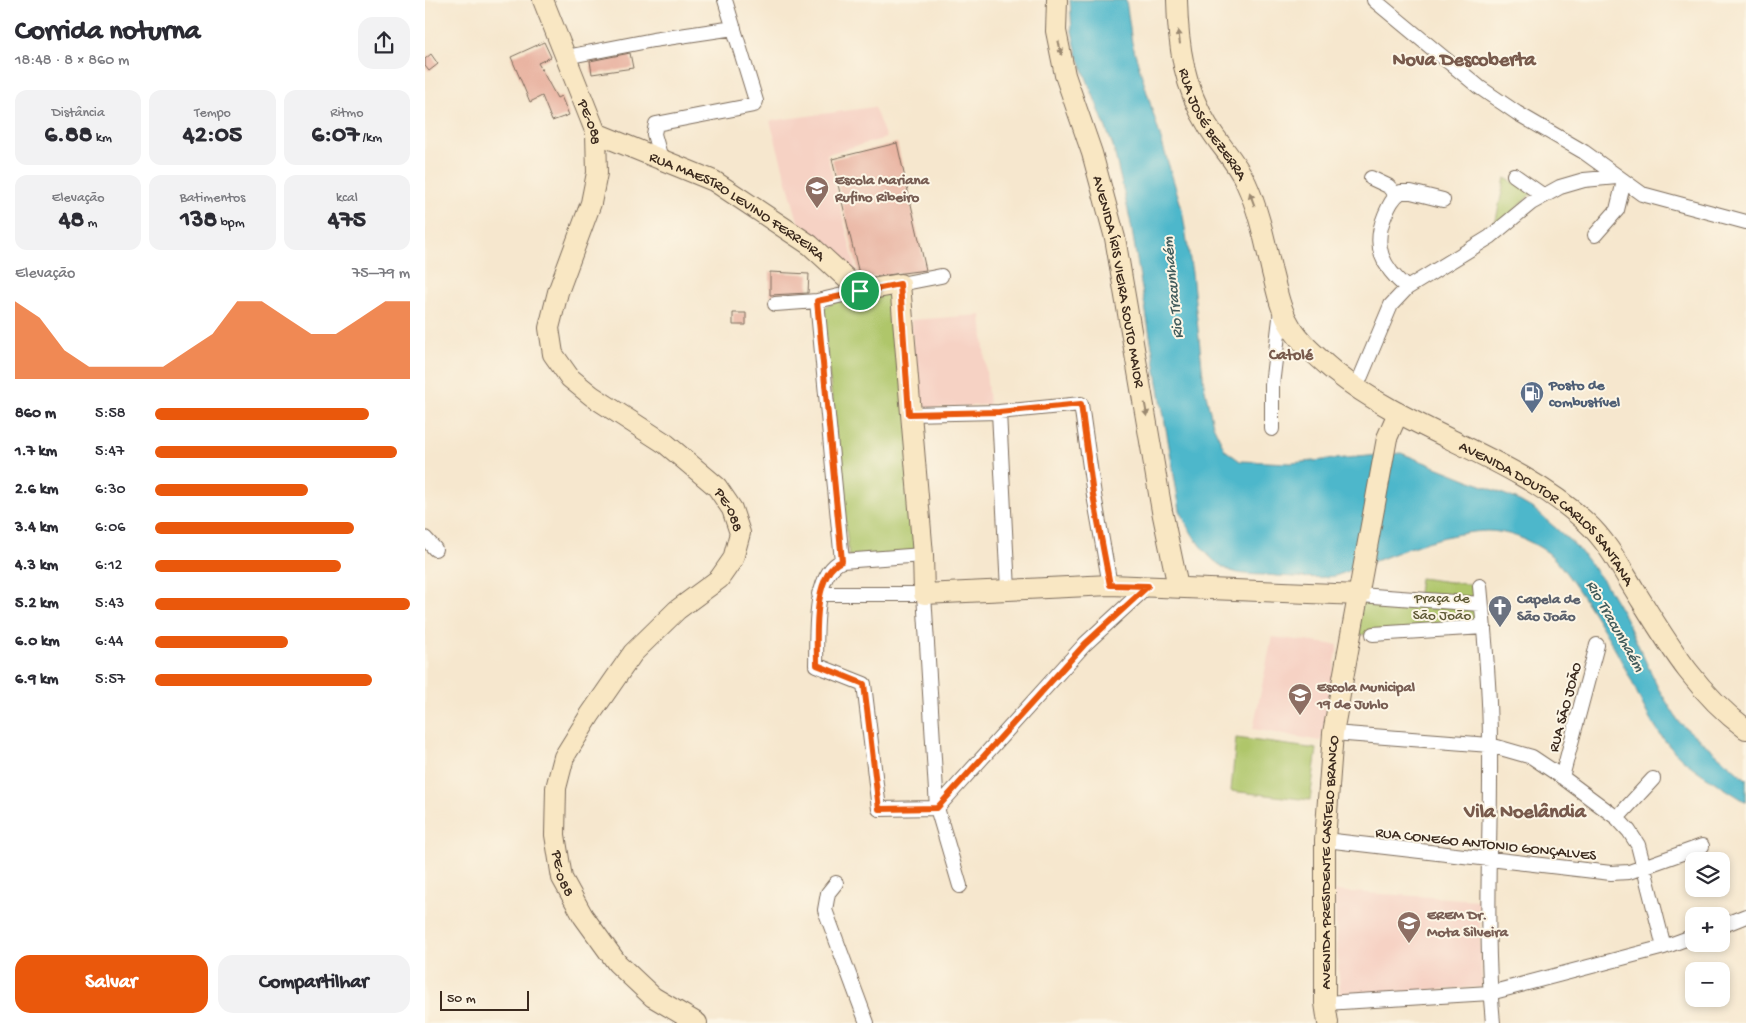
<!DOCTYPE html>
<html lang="pt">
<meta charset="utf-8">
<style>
body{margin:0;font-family:"Gochi Hand",sans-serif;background:#f2f2f3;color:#2b2b33;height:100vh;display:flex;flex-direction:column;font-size:19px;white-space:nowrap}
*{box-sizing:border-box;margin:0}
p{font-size:16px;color:#7c7c81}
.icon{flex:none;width:28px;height:28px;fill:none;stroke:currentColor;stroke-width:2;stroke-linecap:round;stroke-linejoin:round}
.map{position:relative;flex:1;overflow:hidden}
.panel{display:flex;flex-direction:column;background:#fff;width:425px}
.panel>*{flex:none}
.controls{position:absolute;left:1260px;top:852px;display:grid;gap:10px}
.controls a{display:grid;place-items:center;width:45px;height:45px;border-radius:10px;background:#fff;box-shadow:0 2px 8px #0003;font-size:25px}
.scale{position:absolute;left:15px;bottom:12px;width:89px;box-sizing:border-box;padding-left:5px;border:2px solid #3b2a1e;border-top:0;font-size:14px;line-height:18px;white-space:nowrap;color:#3b2a1e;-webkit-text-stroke:4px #fcf5e5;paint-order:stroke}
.pin{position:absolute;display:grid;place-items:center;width:42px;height:42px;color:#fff;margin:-21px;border:2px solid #fff;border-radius:50%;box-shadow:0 1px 5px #0007}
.round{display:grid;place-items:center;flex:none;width:52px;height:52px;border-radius:15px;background:#f2f2f3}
.headline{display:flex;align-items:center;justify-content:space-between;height:85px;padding:0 15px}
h1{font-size:28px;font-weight:700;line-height:38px}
.figures{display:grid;grid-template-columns:repeat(3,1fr);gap:8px;height:85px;padding:5px 15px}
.figures div{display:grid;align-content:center;border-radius:12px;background:#f2f2f3;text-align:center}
.figures b{font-size:25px;font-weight:700}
.figures small{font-size:14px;font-weight:400}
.figures p{font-size:14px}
.chart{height:140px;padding:10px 15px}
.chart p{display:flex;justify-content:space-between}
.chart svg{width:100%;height:90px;margin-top:5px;fill:#ea580c;opacity:.7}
.primary-button{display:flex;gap:10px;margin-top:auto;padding:10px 15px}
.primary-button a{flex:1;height:58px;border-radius:15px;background:#ea580c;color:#fff;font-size:20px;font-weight:700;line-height:58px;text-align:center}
.primary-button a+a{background:#f2f2f3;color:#2b2b33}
ul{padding:0 15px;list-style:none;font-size:16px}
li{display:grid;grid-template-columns:80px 60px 1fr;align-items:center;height:38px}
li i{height:12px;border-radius:6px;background:#ea580c}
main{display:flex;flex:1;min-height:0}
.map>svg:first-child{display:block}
</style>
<main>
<section class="panel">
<div class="headline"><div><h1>Corrida noturna</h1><p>18:48 · 8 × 860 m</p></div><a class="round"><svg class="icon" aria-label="share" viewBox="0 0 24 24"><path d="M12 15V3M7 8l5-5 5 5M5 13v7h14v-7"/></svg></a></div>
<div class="figures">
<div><p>Distância</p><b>6.88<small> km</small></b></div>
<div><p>Tempo</p><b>42:05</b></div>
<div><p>Ritmo</p><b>6:07<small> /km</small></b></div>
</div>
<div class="figures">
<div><p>Elevação</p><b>48<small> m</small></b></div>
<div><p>Batimentos</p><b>138<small> bpm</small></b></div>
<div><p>kcal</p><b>475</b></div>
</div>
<div class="chart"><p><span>Elevação</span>75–79 m</p>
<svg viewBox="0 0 160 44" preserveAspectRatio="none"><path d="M0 44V6L10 14L20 30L30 38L40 38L50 38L60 38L70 30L80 22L90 6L100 6L110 14L120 22L130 22L140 14L150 6L160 6V44z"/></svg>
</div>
<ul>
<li><b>860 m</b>5:58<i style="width:84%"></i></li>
<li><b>1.7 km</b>5:47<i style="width:95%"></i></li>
<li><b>2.6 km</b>6:30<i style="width:60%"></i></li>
<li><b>3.4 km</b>6:06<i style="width:78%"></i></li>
<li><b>4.3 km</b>6:12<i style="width:73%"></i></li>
<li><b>5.2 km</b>5:43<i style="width:100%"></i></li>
<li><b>6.0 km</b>6:44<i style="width:52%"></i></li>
<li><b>6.9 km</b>5:57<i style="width:85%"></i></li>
</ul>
<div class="primary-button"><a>Salvar</a><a>Compartilhar</a></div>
</section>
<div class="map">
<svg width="1321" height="1023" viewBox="0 0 1321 1023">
<rect width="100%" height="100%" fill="#fcf5e5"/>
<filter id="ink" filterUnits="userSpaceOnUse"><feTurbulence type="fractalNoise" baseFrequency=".02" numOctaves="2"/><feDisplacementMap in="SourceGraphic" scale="10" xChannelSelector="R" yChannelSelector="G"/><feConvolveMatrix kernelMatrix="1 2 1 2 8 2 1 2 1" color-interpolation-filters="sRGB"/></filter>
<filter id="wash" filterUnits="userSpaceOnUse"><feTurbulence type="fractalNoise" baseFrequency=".0096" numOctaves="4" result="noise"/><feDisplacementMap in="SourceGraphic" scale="20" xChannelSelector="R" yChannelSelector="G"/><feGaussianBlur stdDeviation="1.12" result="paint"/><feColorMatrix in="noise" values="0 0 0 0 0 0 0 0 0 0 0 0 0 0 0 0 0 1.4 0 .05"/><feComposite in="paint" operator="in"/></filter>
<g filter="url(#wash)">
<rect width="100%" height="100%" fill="#f6e7ce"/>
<path fill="#f6d2c4" d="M449,107L461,138L402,154L433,277L376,232L345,121Z
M556,315L564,405L493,409L486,320Z
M847,637L913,645L896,741L828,729Z
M909,891L1054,900L1057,987L915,996Z"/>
<path fill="#afc66b" stroke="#757844" d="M1080,178L1107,193L1069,229Z
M475,284L498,555L424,556L397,308L435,291Z
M995,578L1055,586L1059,627L929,635L937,595L992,601Z
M811,738L892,749L885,800L806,791Z"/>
<path fill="#4db7cb" stroke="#447074" d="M645,0H701L707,43L757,209L767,273L779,385L788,425L800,450L815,461L866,463L976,453L1091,499L1110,510L1152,547L1180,583L1200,617L1233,688L1254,722L1321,779V802C1294,784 1260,767 1240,741C1221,718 1212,690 1198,664C1186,640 1142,567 1122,552C1105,540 1082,531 1062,531C1008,533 960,559 910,576C890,579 872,577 852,576C839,574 819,576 806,571C781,561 765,533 755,510L705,219L688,146L652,54L647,31Z"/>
<g id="blocks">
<path fill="#e9b4a2" d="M119,42L126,57L113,63L132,98L136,96L144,115L127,121L117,96L105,102L86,57Z
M205,53L208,68L167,74L165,61Z
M6,54L13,64L4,71L0,66V59Z
M472,143L501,270L439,278L434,274L407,159Z
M345,272L384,274L383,293L345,295Z
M308,313H321V325H308Z"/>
</g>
</g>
<g filter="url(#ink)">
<use href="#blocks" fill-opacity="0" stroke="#7c6c5c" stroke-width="1"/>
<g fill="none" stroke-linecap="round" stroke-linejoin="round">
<g stroke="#7c6c5c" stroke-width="16">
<path id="street" d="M949,0L1054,87L1092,113L1159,152L1217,194L1321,222
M141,57L228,40L309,28
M236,159L229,134L231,124L329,105L331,101L300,0
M1089,175L1119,196
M946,178L963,186L971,195
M1170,235L1192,210L1199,181
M475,284L516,276
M982,288C957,267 947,246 960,215C964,206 968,197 976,192H986L1018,200
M392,301L417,561
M350,304L392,301L435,291
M931,388L966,305L982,288L1065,237L1106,203L1135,187L1159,180L1192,177
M574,412L583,590
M484,414L574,412L656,404L669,495L685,585
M847,429V385L856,310
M0,538L10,549
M498,555L417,561C387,573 392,638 391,665L439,684L454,809L512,808L660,644L723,586
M1055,586C1060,639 1065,692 1065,745C1066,838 1059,930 1068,1023
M394,594H499L512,808L535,886
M935,595L1056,604
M948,634L1059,627
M908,733L1065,745L1107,757L1137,777L1192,818L1204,831L1213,845L1239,947
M1137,777L1172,645
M1192,818L1228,779
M900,840L1186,873L1204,872L1277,846
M411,883L403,893L400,910L442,1023
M1296,926L1321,916
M900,1003L1065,993L1239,947L1269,936"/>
</g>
<g stroke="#7c6c5c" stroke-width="22">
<g id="secondary">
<path id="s1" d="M118,0L171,133L172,173L166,203L133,292L124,328L128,354L145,378L167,396L241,444L292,487L307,509L315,533L308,559L294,579L252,610L208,653L165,715L139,757L131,788L130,835L137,878L158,916L192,963L228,997L272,1023"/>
<path id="s2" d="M632,0L631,31L640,75L667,153L690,238L737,511L753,587"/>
<path id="s3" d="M752,0C753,45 759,88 783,126C795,146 811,161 821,183C834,211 840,242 847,272C852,291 855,310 866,327C877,345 894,358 910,372C986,433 1088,455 1161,522C1181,540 1195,566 1209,589C1242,642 1270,691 1321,729"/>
<path id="s4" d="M171,133L289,181L385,245L435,291L475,284L498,555L499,594L685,585L935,595"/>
<path id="s5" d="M903,1023L900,1003V840L908,733L962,438L973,413"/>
</g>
</g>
<use href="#street" stroke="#fff" stroke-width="14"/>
<use href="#secondary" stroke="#f9e7c3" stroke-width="20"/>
</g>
<defs><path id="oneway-solid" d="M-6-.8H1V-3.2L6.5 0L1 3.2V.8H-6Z" transform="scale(1.25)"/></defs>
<g fill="#9a8870">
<use href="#oneway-solid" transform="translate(754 37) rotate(-98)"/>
<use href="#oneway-solid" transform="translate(635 48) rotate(77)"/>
<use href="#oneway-solid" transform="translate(827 199) rotate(-110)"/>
<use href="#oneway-solid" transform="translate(721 410) rotate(80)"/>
</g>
</g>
<g fill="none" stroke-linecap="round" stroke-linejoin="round" filter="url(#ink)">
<g stroke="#fff" stroke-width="10">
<path id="route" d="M475,284L484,414L574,412L656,404L668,495L685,585L723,586L660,644L512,808L454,809L439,684L392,665C392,638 387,573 417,561L392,301Z"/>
</g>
<use href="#route" stroke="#ea580c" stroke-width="6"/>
</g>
<defs>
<g id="school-pin" transform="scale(1.25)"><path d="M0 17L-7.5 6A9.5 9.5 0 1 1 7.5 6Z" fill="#8d6e63" stroke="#fcf5e5"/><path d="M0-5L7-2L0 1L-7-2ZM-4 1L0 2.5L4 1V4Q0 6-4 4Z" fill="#fff"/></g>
<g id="fuel-pin" transform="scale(1.25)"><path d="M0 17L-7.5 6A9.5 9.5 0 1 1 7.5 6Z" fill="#5c6f8a" stroke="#fcf5e5"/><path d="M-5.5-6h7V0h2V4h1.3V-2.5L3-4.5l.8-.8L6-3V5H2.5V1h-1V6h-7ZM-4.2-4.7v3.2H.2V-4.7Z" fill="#fff"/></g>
<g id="church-pin" transform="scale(1.25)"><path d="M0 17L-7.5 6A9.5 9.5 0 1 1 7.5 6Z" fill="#6b7280" stroke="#fcf5e5"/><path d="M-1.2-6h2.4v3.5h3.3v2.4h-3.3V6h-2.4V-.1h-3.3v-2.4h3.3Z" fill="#fff"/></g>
</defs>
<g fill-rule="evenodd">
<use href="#school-pin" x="392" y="188"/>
<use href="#fuel-pin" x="1107" y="393"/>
<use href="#church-pin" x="1075" y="607"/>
<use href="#school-pin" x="875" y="695"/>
<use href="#school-pin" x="984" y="923"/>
</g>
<g text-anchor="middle" stroke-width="4" stroke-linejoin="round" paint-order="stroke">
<g font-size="15" fill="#3b2a1e" stroke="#fcf5e5">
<text dy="5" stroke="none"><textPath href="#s1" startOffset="131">PE-088</textPath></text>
<text dy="5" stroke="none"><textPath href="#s3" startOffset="132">RUA JOSÉ BEZERRA</textPath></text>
<text dy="5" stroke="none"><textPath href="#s4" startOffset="160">RUA MAESTRO LEVINO FERREIRA</textPath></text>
<text dy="5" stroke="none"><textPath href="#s2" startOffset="290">AVENIDA ÍRIS VIEIRA SOUTO MAIOR</textPath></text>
<text dy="5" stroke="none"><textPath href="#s1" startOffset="611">PE-088</textPath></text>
<text dy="5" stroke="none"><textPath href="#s3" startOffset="672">AVENIDA DOUTOR CARLOS SANTANA</textPath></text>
<text transform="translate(1139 707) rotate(-75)" y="5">RUA SÃO JOÃO</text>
<text transform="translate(1061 843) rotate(6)" y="5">RUA CONEGO ANTONIO GONÇALVES</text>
<text dy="5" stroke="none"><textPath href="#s5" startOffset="161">AVENIDA PRESIDENTE CASTELO BRANCO</textPath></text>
<text dy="5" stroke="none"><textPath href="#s1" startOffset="1045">PE-088</textPath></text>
</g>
<g font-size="15" font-weight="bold" fill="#785e54" stroke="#fcf5e5" text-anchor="start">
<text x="410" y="184">Escola Mariana<tspan x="410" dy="17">Rufino Ribeiro</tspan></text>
<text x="892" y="691">Escola Municipal<tspan x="892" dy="17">19 de Juhlo</tspan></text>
<text x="1002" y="919">EREM Dr.<tspan x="1002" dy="17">Mota Silveira</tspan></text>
</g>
<g font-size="15" font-weight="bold" fill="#4e5e75" stroke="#fcf5e5" text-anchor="start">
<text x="1124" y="389">Posto de<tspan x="1124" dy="17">combustível</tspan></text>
</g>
<g font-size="15" fill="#5e5935" stroke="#fcf5e5">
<text x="1017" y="602">Praça de<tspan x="1017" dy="17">São João</tspan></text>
</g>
<g font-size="15" font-weight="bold" fill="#5b616d" stroke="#fcf5e5" text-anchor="start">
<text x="1092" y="603">Capela de<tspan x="1092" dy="17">São João</tspan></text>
</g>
<g font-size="16" font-style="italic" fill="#415b5b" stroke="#fcf5e5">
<text transform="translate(746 288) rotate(-96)" y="6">Rio Tracunhaém</text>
<text transform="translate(1192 625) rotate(60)" y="6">Rio Tracunhaém</text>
</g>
<g font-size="16" font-weight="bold" fill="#785a4c" stroke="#fcf5e5">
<text x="866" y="359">Catolé</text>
</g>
<g font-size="20" font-weight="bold" fill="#785a4c" stroke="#fcf5e5">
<text x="1039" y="65">Nova Descoberta</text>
<text x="1100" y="817">Vila Noelândia</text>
</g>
</g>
</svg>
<div class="controls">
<a><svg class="icon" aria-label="layers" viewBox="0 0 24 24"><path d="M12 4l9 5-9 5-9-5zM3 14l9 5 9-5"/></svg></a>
<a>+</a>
<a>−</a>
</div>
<div class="scale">50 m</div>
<div class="pin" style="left:435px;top:291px;background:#1e9e55"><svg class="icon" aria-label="arrive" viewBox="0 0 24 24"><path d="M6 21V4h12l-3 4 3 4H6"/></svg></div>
</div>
</main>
